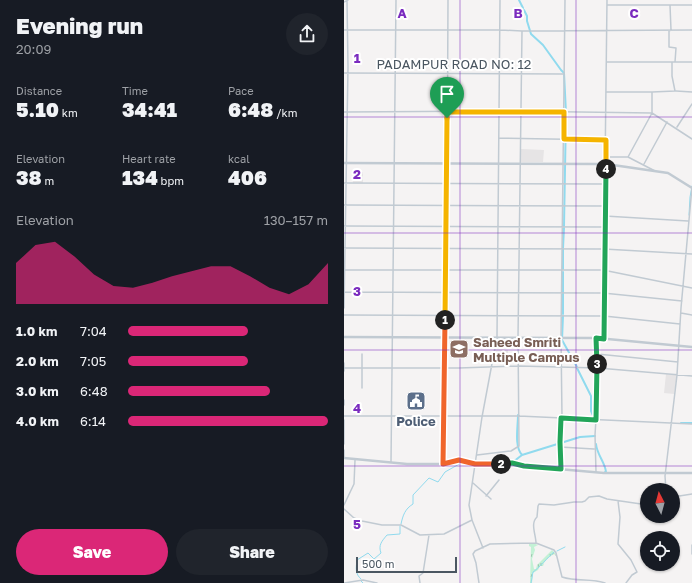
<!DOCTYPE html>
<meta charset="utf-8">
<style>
body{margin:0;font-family:"Golos Text",sans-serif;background:#20242c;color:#f1f3f6;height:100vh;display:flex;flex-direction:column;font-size:15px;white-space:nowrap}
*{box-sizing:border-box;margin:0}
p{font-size:13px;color:#9ea1a6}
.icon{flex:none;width:22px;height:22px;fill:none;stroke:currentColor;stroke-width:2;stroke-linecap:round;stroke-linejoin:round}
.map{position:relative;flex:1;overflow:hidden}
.details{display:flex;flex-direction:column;background:#171b24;width:344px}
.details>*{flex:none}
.needle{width:26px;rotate:354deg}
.fabs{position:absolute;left:296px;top:483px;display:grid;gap:8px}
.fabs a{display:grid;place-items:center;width:40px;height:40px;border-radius:50%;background:#171b24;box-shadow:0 1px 3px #0004;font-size:20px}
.scale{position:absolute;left:12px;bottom:10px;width:101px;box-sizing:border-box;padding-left:4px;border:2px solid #4a5661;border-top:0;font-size:11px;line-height:14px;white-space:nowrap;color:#4a5661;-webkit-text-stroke:3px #fff;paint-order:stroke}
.pin{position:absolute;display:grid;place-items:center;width:34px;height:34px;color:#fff;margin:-41px -17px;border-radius:50% 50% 50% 0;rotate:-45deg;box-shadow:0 0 4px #0007}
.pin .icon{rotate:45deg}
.km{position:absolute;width:20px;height:20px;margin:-10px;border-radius:50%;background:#222;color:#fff;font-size:11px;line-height:20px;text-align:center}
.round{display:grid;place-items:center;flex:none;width:42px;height:42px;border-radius:21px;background:#20242c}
.headline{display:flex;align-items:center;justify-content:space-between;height:68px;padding:0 16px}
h1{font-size:22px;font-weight:800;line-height:30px}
.stats{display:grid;grid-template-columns:repeat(3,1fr);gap:6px;height:68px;padding:4px 16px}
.stats div{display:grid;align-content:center}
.stats b{font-size:20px;font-weight:800}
.stats small{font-size:11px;font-weight:400}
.stats p{font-size:11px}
.chart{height:112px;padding:8px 16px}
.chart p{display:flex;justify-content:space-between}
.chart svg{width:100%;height:72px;margin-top:4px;fill:#db2777;opacity:.7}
.action{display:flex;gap:8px;margin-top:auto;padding:8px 16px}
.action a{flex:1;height:46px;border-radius:24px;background:#db2777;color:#fff;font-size:16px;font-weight:800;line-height:46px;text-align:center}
.action a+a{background:#20242c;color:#f1f3f6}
ul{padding:0 16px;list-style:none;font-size:13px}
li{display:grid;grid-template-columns:64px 48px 1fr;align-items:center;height:30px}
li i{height:10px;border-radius:5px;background:#db2777}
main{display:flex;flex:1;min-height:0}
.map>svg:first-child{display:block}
</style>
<main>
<section class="details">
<div class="headline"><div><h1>Evening run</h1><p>20:09</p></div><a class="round"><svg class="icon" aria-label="share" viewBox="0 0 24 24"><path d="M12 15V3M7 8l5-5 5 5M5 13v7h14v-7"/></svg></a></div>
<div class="stats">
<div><p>Distance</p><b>5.10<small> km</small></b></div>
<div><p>Time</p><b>34:41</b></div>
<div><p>Pace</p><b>6:48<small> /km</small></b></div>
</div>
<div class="stats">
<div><p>Elevation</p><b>38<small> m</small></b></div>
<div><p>Heart rate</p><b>134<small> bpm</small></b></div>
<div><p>kcal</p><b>406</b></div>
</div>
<div class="chart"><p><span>Elevation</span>130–157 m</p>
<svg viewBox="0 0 160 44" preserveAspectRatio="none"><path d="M0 44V19L10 8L20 6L30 15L40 26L50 33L60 34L70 31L80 27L90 24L100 21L110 21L120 27L130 34L140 38L150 32L160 19V44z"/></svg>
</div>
<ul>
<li><b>1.0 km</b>7:04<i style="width:60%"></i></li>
<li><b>2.0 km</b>7:05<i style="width:60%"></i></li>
<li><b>3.0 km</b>6:48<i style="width:71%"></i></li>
<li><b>4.0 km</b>6:14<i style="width:100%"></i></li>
</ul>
<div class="action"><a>Save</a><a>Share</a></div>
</section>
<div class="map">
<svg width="348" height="583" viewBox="0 0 348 583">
<defs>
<pattern id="grass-tufts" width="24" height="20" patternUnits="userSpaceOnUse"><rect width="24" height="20" fill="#c3f1d5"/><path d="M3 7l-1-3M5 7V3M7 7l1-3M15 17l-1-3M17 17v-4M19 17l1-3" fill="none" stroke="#a0c6b0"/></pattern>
</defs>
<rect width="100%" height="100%" fill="#f5f3f3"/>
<path fill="#e6e4e5" d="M177,149L200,150L199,162H177Z
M19,172V183H9L8,173Z
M151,348L164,350V357H150Z
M322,374L333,375L330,394L320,393Z"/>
<path fill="url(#grass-tufts)" d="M189,543L194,545L190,547L191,550L188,559L190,569H192L193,565L208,550L211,553L212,556L210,554C206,556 199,562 199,566H196L194,570L189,573L188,583H186L187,547L185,546V544Z"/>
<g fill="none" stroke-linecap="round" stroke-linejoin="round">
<path stroke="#90daee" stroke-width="1" d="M345,215L346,197L348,186
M57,524C59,515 61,509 69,504V495L85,478L94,482L101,472L117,463L138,467L166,466L168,464
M213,551L221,547
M17,579C11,574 12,568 13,560L24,553L30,559L37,553C34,545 38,541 43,535L56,534V526
M17,581L19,583
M187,583L189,572C194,569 204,557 210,552"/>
<path stroke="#90daee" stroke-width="2" d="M175,0L179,8
M180,10L183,16V21L187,34L199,45L217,70L220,73L222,113L220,226
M219,248L220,228
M219,269V249
M219,314V272
M219,316L218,340L233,367
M233,368L247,396V411L251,420
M337,423H348
M252,444C253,455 261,462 262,472H261
M178,455L236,437L251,436
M169,462L178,455C170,446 174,427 174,415L175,416
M170,462L182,465L217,468"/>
<path stroke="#c1cad2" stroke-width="1.5" d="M0,2L4,0
M263,5H326L327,30L325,31V47L332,48L331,62
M326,5H348
M0,30H156L178,31L174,338L175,446L167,451L133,455
M178,31L348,30
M263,62H328
M0,73L220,74
M332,91L348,92
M263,92H308
M0,112L155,111L308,113L348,139
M333,127L348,104
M155,138L262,140
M262,157H284L311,171
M284,157L308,113V92L331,91L328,76V62H348
M300,164L323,122
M0,183L262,184
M0,205L261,206
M261,216L344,221
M0,226L261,227
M0,248L260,249L348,254
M0,270H259L348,288
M0,292L259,293L338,301
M0,308L4,67L3,0
M337,313L348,315
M0,315L260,316L336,324
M259,338L263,0
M253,354L334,362
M0,363V371
M0,368H115L175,366L254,368L348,376
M18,388V354
M0,400V405
M0,416H175L348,424
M0,420V444
M216,447L250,449
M0,450V458
M47,462L52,0
M99,464L103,204L104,0
M217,469L216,442L218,417L217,338L221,0
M252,472L251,435L252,419L253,338
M129,483L147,499
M322,490L321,476L333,375L337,308L348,187
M142,496L155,480
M329,497L348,494
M274,501L276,517L274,544L287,560L293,572L288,575L282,583
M0,505L10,484L11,460
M0,509L10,518L18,521L38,525H57L76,535L100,534L128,520L125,505L138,417L153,337L156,0
M128,520L139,548
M192,543C192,535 186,523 193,517L194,506L195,504L210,505L230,502H238L241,501L245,497L255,496L263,499L297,504L299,502L300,497L303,496
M348,545V554
M0,583L19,580L33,583
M76,583L75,576L79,573L85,535
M135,583L132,563L129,554L131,551L146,544L192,543L210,550L212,553L218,577C233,582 248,578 261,583"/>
<path stroke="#c1cad2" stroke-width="2.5" d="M0,163L262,164L324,173L348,188
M0,337L253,338L348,347
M0,458L63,464H97L115,460L131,463L150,464L167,463L180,466L260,473H348"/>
</g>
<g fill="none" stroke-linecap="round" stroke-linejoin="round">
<g stroke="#fff" stroke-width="8">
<path id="split-1" d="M101,320L103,118"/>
</g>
<g stroke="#fff" stroke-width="8">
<path id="split-2" d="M101,320L99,464L115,460L131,464H157"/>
</g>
<g stroke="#fff" stroke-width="8">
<path id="split-3" d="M157,464L168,463L180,466L217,469L216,442L217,418L252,420L253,364"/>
</g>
<g stroke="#fff" stroke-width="8">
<path id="split-4" d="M253,364L252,338L260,339L262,169"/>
</g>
<g stroke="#fff" stroke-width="8">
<path id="split-5" d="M103,118V112H220V139L262,140V169"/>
</g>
<use href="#split-1" stroke="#f5b400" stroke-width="5"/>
<use href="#split-2" stroke="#f0652b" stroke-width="5"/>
<use href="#split-3" stroke="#22a559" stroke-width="5"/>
<use href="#split-4" stroke="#22a559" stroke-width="5"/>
<use href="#split-5" stroke="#f5b400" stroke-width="5"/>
</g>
<path fill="none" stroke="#7b2cbf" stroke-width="1" stroke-opacity="0.55" d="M116,0V583M232,0V583M0,117H348M0,233H348M0,350H348M0,466H348"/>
<defs>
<g id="university-square" transform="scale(1)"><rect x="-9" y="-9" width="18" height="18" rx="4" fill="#8d6e63" stroke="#fff"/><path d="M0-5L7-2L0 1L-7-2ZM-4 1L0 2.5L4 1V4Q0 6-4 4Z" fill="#fff"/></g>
<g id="civic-square" transform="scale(1)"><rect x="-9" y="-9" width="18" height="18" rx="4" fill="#5c6f8a" stroke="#fff"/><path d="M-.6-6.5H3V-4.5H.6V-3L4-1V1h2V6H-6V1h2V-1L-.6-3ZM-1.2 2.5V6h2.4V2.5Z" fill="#fff"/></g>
</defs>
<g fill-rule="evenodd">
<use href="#university-square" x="115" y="349"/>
<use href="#civic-square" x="72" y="401"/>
</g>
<g text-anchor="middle" stroke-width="4" stroke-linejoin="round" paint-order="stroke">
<g font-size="13" fill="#4a5661" stroke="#fff">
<text x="110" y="69">PADAMPUR ROAD NO: 12</text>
</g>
<g font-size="13" font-weight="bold" fill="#785e54" stroke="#fff" text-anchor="start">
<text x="129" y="347">Saheed Smriti<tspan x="129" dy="15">Multiple Campus</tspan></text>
</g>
<g font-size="13" font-weight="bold" fill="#4e5e75" stroke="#fff">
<text x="72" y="426">Police</text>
</g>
</g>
<g font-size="13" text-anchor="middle" font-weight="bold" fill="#7b2cbf" stroke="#fff" stroke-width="4" stroke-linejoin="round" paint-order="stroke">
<text x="58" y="18">A</text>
<text x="174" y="18">B</text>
<text x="290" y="18">C</text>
<text x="13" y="63">1</text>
<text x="13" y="179">2</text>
<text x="13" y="296">3</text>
<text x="13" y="413">4</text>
<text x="13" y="529">5</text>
</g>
</svg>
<div class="fabs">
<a><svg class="needle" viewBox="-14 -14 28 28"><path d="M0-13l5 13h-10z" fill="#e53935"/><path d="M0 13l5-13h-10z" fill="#9ea1a6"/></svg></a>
<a><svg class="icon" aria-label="locate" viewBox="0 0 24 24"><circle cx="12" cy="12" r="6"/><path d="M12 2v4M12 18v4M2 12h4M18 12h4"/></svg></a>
</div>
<div class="scale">500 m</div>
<div class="pin" style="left:103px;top:118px;background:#1e9e55"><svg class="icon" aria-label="arrive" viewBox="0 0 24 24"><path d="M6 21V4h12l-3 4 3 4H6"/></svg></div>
<b class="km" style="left:101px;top:320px">1</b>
<b class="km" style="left:157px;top:464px">2</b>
<b class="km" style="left:253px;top:364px">3</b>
<b class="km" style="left:262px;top:169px">4</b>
</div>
</main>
